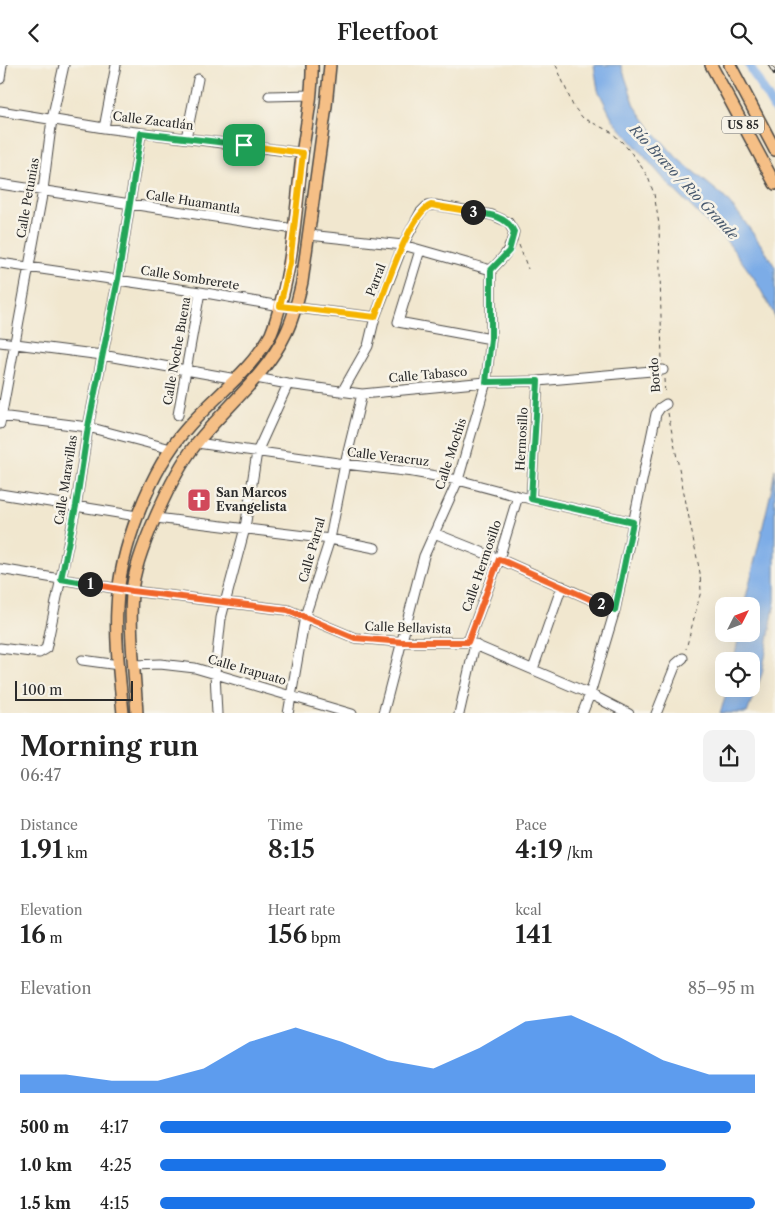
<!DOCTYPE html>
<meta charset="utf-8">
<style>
body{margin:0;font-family:"Libre Caslon Text",serif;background:#f2f2f2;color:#222;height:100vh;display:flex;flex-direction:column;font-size:19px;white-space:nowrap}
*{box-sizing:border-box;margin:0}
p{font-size:16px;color:#767676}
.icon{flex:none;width:28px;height:28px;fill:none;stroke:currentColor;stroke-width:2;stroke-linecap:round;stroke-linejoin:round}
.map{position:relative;height:648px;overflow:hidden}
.side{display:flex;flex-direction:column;background:#fff;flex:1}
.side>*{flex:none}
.needle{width:32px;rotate:48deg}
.controls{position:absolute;left:715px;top:532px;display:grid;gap:10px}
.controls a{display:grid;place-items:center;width:45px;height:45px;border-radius:10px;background:#fff;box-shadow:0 5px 20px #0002;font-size:25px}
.scale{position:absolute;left:15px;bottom:12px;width:118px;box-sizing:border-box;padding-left:5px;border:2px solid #2b2b2b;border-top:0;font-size:14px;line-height:18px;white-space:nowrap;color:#2b2b2b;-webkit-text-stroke:4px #f7f3e8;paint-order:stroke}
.pin{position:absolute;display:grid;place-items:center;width:42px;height:42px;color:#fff;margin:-21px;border-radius:10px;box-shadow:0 2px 8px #0006}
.km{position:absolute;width:25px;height:25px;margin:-12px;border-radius:50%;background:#222;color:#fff;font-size:14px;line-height:25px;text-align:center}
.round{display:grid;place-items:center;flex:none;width:52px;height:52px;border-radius:10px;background:#f2f2f2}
.head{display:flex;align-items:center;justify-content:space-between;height:85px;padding:0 20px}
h1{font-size:28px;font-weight:600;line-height:38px}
.metrics{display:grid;grid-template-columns:repeat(3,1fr);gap:8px;height:85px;padding:5px 20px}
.metrics div{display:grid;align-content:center}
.metrics b{font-size:25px;font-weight:600}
.metrics small{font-size:14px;font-weight:400}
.metrics p{font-size:14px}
.chart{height:140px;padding:10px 20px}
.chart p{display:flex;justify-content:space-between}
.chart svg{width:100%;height:90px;margin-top:5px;fill:#1a73e8;opacity:.7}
ul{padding:0 20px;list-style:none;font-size:16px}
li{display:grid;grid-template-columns:80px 60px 1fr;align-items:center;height:38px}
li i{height:12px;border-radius:6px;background:#1a73e8}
header{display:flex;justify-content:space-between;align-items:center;height:65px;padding:0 20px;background:#fff;font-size:22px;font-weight:600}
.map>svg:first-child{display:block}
</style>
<header><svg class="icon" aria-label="back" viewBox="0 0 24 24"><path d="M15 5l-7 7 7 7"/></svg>Fleetfoot<svg class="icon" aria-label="search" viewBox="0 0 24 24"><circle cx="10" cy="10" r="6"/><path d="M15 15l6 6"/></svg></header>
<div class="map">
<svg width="775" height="649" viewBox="0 0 775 649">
<rect width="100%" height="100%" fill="#f7f3e8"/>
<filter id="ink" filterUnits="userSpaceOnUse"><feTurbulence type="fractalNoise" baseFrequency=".02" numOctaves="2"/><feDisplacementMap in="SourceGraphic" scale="10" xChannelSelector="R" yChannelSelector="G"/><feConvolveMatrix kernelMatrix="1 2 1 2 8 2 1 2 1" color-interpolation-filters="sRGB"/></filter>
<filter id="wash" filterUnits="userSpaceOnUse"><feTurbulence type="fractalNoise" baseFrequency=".0096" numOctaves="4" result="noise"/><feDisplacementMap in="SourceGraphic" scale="20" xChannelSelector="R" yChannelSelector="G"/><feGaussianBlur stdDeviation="1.12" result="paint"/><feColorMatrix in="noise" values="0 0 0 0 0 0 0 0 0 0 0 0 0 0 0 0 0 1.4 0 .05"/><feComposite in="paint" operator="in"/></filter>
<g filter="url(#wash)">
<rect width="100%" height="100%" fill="#f1e7cf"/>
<path fill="#7cace7" stroke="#546c89" d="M594,0H621L635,41L652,65L678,94L722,130L739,149L762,181L775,202V255L773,247L754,213L729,179L669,120L613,55L598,25Z
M775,404V536L762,609L747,648H720L728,624H751V596H734L739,569H751V541H744L771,427Z"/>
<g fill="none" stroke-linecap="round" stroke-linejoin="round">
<path stroke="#7cace7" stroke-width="9" d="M749,0L775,45"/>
</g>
</g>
<g filter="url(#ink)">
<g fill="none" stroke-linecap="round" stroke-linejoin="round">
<g stroke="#494744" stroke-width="11">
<path id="minor" d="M0,14L2,0
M269,31L311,30
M0,46L104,63L303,88
M104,63L116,0
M186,73L198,14
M0,119L294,164
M309,170L403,180L491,205
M420,185L398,257L491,274
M0,198L200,227L280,241L375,252
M0,277L102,290L236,314
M256,313L288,319L362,329L486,317L538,316L663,305
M342,327L368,281L375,252L403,180L420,148L427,141L435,140L492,150L508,157L514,167C510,186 504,192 491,205V274L486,317L458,415L424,491L383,649
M178,350L200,227
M0,351L88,362L171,384
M0,359L43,125L52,54L64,0
M197,378L345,399L413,407L458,415L518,431L633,457
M0,429L137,451
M531,434L538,316
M156,453L330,474L375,483
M434,468L499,494L615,545
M0,504L132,526L288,545L355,573L402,577H468L590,629L629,649
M468,577L499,494L518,431
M0,583L39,588L46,584L47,580L76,441L88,362L118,214L141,68
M82,595L119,600
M134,600L160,599L195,603L352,649
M533,604L562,521
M217,649L215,608L221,553L245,463L257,387L288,319
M288,649L305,551L330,474L345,399L362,329
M459,649L475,579
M582,649L590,629L615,545L656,349L660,343L666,339
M656,649L676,599L683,593"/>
</g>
<g stroke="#494744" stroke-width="14">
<path id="major" d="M711,0L775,119
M730,0L775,85
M123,649C120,614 115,578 117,543C119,486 150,404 188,362C215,331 251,306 271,269C277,255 280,240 284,225C294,181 297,135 302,90C306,60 313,30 312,0
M137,649C135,609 129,567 132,528C134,491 173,408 196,379C225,342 265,312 286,268C294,252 298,234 302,217L326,41L330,0"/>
</g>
<path stroke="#494744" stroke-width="1" stroke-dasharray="4 4" stroke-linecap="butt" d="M556,0L573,41L583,53L611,67L623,78L637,95L648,112L654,129L659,159L662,297
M519,180L528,204
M664,314L665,330
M668,348L700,508L701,526L686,584"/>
<use href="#minor" stroke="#fff" stroke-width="9"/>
<use href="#major" stroke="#f5bf86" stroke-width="11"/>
<g stroke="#2b2b2b" stroke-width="4.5">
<path id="rail" d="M770,0L775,8"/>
</g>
<use href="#rail" stroke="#f7f3e8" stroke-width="2.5" stroke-dasharray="8" stroke-linecap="butt"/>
</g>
</g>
<g fill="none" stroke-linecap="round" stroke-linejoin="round" filter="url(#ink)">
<g stroke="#fff" stroke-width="10">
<path id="split-1" d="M90,519L61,514L76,441L88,362L118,214L141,68L244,80"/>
</g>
<g stroke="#fff" stroke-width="10">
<path id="split-2" d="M90,519L132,526L288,545L355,573L402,577H468L499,494L601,539"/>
</g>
<g stroke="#fff" stroke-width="10">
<path id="split-3" d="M473,147C488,149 507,151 514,167L509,186L491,205V274L486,317L538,316L531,434L633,457L615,545L601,539"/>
</g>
<g stroke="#fff" stroke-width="10">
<path id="split-4" d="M244,80L303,88L290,198L280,241L375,252C384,229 409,149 431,140L473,147"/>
</g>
<use href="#split-1" stroke="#22a559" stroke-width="6"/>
<use href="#split-2" stroke="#f0652b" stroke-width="6"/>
<use href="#split-3" stroke="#22a559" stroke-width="6"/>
<use href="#split-4" stroke="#f5b400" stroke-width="6"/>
</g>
<defs>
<g id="church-square" transform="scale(1.25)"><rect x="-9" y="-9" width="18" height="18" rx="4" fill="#d1495b" stroke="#f7f3e8"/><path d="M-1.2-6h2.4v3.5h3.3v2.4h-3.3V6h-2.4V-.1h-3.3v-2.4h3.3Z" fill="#fff"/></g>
</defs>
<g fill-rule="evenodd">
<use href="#church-square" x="199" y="435"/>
</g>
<g text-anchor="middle" stroke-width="5" stroke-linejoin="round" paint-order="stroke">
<rect fill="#f7f3e8" stroke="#686764" stroke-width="1" x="722" y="51.5" width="42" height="17" rx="4"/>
<g font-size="11" font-weight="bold" fill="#2b2b2b">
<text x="743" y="64">US 85</text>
</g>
<g font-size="12" fill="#2b2b2b" stroke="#f7f3e8">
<text transform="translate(153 56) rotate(7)" y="4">Calle Zacatlán</text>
<text transform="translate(28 133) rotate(-80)" y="4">Calle Petunias</text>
<text transform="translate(193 137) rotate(9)" y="4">Calle Huamantla</text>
<text transform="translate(190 213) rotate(9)" y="4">Calle Sombrerete</text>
<text transform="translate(376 215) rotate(-69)" y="4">Parral</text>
<text transform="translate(177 286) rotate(-80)" y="4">Calle Noche Buena</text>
<text transform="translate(428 310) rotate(-5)" y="4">Calle Tabasco</text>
<text transform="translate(655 310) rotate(-94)" y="4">Bordo</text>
<text transform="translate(522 374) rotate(-87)" y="4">Hermosillo</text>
<text transform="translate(451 389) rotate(-72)" y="4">Calle Mochis</text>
<text transform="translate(388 392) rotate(7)" y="4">Calle Veracruz</text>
<text transform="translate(66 415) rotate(-81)" y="4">Calle Maravillas</text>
<text transform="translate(312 485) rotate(-74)" y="4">Calle Parral</text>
<text transform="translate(482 501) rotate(-71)" y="4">Calle Hermosillo</text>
<text transform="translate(408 563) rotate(2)" y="4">Calle Bellavista</text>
<text transform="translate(247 605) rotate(16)" y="4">Calle Irapuato</text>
</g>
<g font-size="12" font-weight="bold" fill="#2b2b2b" stroke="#f7f3e8" text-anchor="start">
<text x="216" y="432">San Marcos<tspan x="216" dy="14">Evangelista</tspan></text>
</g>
<g font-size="14" font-style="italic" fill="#47586d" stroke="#f7f3e8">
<text transform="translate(684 117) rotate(47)" y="5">Río Bravo / Rio Grande</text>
</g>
</g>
</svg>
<div class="controls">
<a><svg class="needle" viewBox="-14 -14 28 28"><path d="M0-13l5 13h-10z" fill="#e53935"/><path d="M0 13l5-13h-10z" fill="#767676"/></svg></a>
<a><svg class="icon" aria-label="locate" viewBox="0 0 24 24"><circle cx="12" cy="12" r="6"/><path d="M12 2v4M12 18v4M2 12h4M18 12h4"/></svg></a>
</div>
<div class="scale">100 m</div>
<div class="pin" style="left:244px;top:80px;background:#1e9e55"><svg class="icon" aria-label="arrive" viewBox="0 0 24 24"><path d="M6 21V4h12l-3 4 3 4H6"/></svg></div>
<b class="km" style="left:90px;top:519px">1</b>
<b class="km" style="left:601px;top:539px">2</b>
<b class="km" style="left:473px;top:147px">3</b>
</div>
<section class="side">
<div class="head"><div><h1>Morning run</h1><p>06:47</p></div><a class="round"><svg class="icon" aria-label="share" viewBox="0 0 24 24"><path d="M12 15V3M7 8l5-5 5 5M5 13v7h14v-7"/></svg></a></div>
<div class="metrics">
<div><p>Distance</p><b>1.91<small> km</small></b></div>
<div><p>Time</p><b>8:15</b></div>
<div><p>Pace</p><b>4:19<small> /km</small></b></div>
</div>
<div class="metrics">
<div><p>Elevation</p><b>16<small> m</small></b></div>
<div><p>Heart rate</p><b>156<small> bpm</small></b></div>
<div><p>kcal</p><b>141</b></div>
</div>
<div class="chart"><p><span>Elevation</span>85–95 m</p>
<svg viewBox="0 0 160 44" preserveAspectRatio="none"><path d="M0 44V35L10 35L20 38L30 38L40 32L50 19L60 12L70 19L80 28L90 32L100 22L110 9L120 6L130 16L140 28L150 35L160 35V44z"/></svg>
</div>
<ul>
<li><b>500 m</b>4:17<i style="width:96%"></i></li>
<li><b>1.0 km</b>4:25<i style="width:85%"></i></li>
<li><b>1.5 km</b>4:15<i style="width:100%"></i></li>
</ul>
</section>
